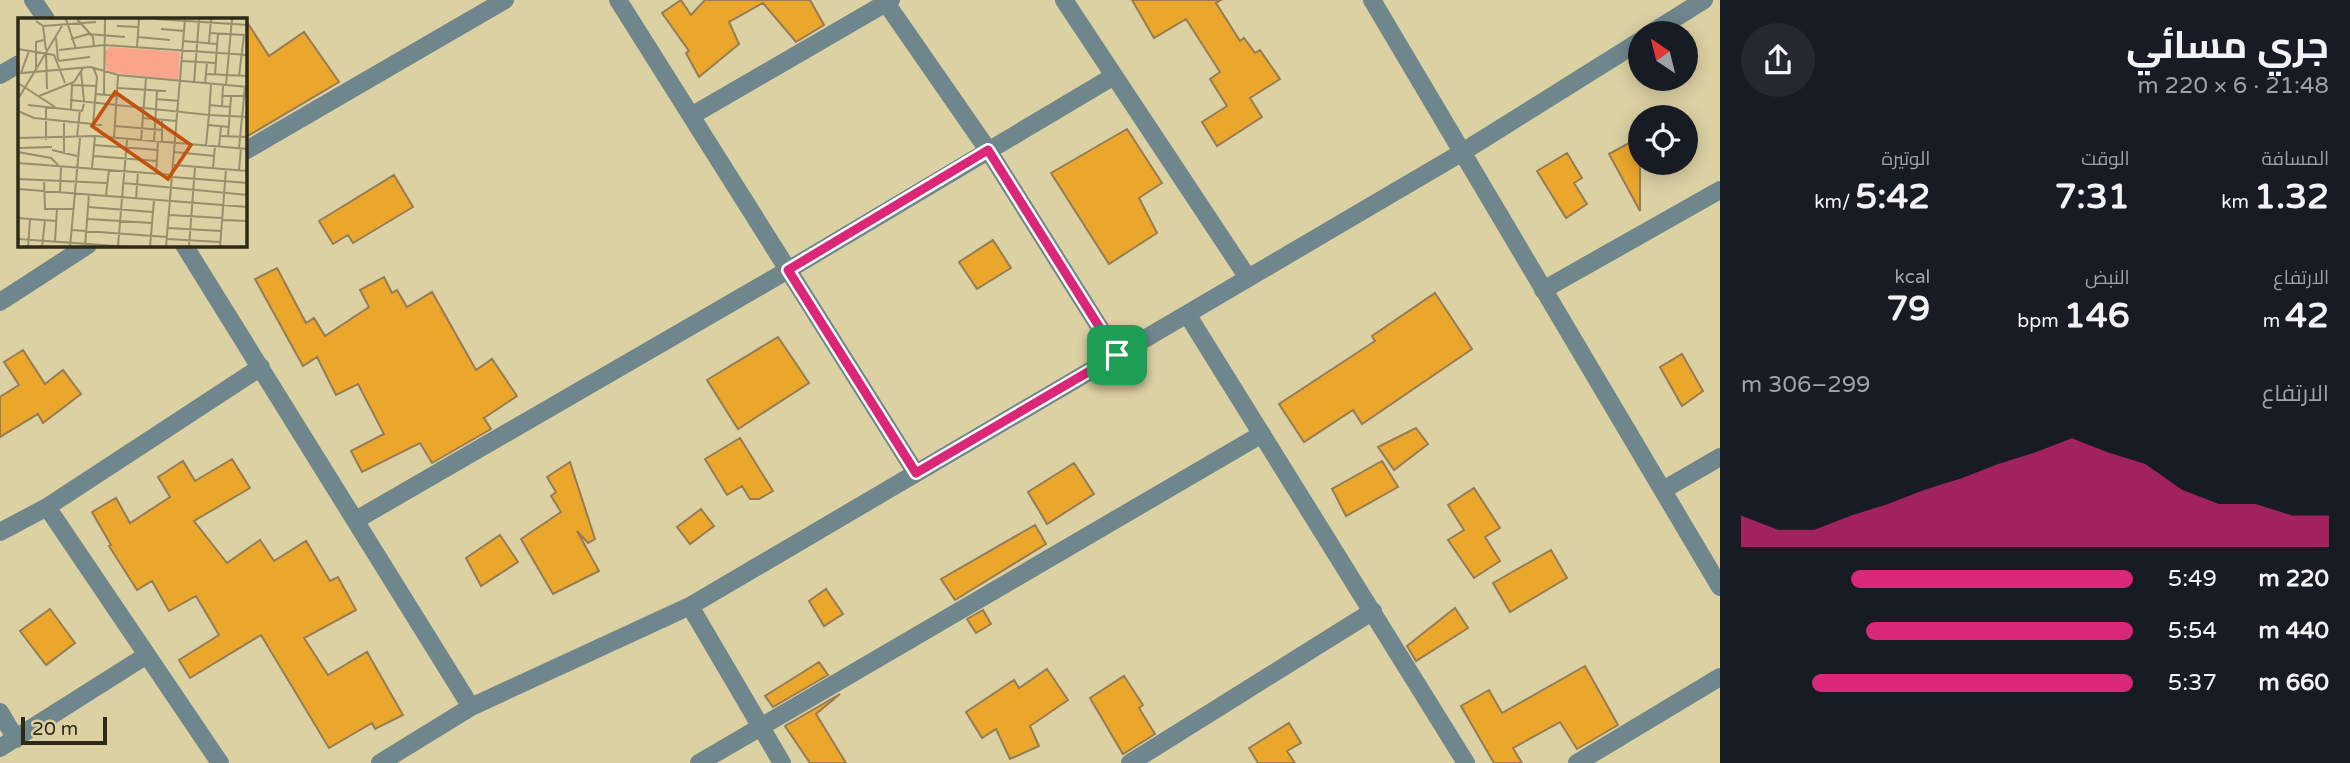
<!DOCTYPE html>
<html lang="ar">
<meta charset="utf-8">
<style>
body{margin:0;font-family:"Varela Round",Cairo,sans-serif;background:#242831;color:#f1f3f6;direction:rtl;height:100vh;display:flex;flex-direction:column;font-size:26px;white-space:nowrap}
*{box-sizing:border-box;margin:0}
p{font-size:23px;color:#9ea1a6}
.icon{flex:none;width:38px;height:38px;fill:none;stroke:currentColor;stroke-width:2;stroke-linecap:round;stroke-linejoin:round}
.map{position:relative;flex:1;overflow:hidden;direction:ltr}
.drawer{display:flex;flex-direction:column;background:#171b24;width:630px}
.drawer>*{flex:none}
.needle{width:46px;rotate:325deg}
.buttons{position:absolute;left:1628px;top:21px;display:grid;gap:14px}
.buttons a{display:grid;place-items:center;width:70px;height:70px;border-radius:50%;background:#171b24;box-shadow:0 4px 18px #0003;font-size:35px}
.scale{position:absolute;left:21px;bottom:18px;width:86px;box-sizing:border-box;padding-left:7px;border:4px solid #2f2a18;border-top:0;font-size:19px;line-height:24px;white-space:nowrap;color:#2f2a18;-webkit-text-stroke:5px #dcd1a3;paint-order:stroke}
.pin{position:absolute;display:grid;place-items:center;width:60px;height:60px;color:#fff;margin:-30px;border-radius:14px;box-shadow:0 4px 10px #0006}
.round{display:grid;place-items:center;flex:none;width:74px;height:74px;border-radius:37px;background:#242831}
.summary{display:flex;align-items:center;justify-content:space-between;height:119px;padding:0 21px}
h1{font-size:38px;font-weight:700;line-height:52px}
.figures{display:grid;grid-template-columns:repeat(3,1fr);gap:10px;height:119px;padding:7px 21px}
.figures div{display:grid;align-content:center}
.figures b{font-size:35px;font-weight:700}
.figures small{font-size:19px;font-weight:400}
.figures p{font-size:19px}
.chart{height:196px;padding:14px 21px}
.chart p{display:flex;justify-content:space-between}
.chart svg{width:100%;height:126px;margin-top:7px;fill:#db2777;opacity:.7}
ul{padding:0 21px;list-style:none;font-size:23px}
li{display:grid;grid-template-columns:112px 84px 1fr;align-items:center;height:52px}
li i{height:18px;border-radius:9px;background:#db2777}
main{display:flex;flex:1;min-height:0}
.map>svg:first-child{display:block}
</style>
<main>
<section class="drawer">
<div class="summary"><div><h1>جري مسائي</h1><p>21:48 · 6 × 220 m</p></div><a class="round"><svg class="icon" aria-label="share" viewBox="0 0 24 24"><path d="M12 15V3M7 8l5-5 5 5M5 13v7h14v-7"/></svg></a></div>
<div class="figures">
<div><p>المسافة</p><b>1.32<small> km</small></b></div>
<div><p>الوقت</p><b>7:31</b></div>
<div><p>الوتيرة</p><b>5:42<small> /km</small></b></div>
</div>
<div class="figures">
<div><p>الارتفاع</p><b>42<small> m</small></b></div>
<div><p>النبض</p><b>146<small> bpm</small></b></div>
<div><p>kcal</p><b>79</b></div>
</div>
<div class="chart"><p><span>الارتفاع</span>299–306 m</p>
<svg viewBox="0 0 160 44" preserveAspectRatio="none"><path d="M0 44V33L10 38L20 38L30 33L40 29L50 24L60 20L70 15L80 11L90 6L100 11L110 15L120 24L130 29L140 29L150 33L160 33V44z"/></svg>
</div>
<ul>
<li><b>220 m</b>5:49<i style="width:72%"></i></li>
<li><b>440 m</b>5:54<i style="width:68%"></i></li>
<li><b>660 m</b>5:37<i style="width:82%"></i></li>
</ul>
</section>
<div class="map">
<svg width="1720" height="763" viewBox="0 0 1720 763">
<rect width="100%" height="100%" fill="#dcd1a3"/>
<path fill="#eba72b" stroke="#957c55" stroke-width="2" d="M681,0L691,15L705,0H810L824,25L796,42L763,3L729,22L739,44L699,77L686,53L689,51L662,13Z
M1132,0H1221L1216,3L1240,41L1244,38L1255,53L1260,50L1280,79L1250,98L1262,117L1217,146L1202,122L1227,106L1210,79L1220,72L1186,19L1154,38Z
M245,19L269,56L304,32L339,82L246,137Z
M1127,129L1162,183L1139,198L1157,233L1109,264L1051,173Z
M1640,137V211L1609,154Z
M1567,153L1582,178L1574,183L1587,204L1566,218L1537,171Z
M394,175L413,207L353,243L348,235L333,244L319,221Z
M993,240L1011,268L977,289L959,262Z
M277,268L306,323L314,318L325,336L369,307L360,290L384,277L392,293L397,290L407,307L432,292L476,370L492,359L517,396L484,418L491,429L432,463L420,443L362,472L351,451L384,434L358,384L336,395L317,357L303,366L255,279Z
M1435,293L1472,349L1362,424L1353,410L1304,442L1279,404L1375,341L1372,336Z
M778,337L809,383L738,429L707,380Z
M23,350L45,384L63,370L81,394L43,423L38,414L0,437V397L19,385L4,362Z
M1682,354L1703,391L1682,406L1660,367Z
M1416,428L1428,444L1394,470L1378,447Z
M740,438L773,491L759,499H750L742,486L727,495L705,459Z
M232,459L250,488L194,521L227,563L260,540L274,561L306,541L330,581L338,577L356,610L304,638L328,675L367,652L403,715L375,729L372,723L329,748L261,635L190,678L179,660L219,635L196,596L169,611L152,581L137,590L109,546L111,545L92,512L116,498L130,523L170,497L158,477L183,461L195,481Z
M1382,461L1398,487L1346,516L1332,489Z
M570,462L595,539L588,543L577,531L599,571L553,594L521,539L561,512L551,496L556,492L547,477Z
M1074,463L1094,494L1047,524L1028,492Z
M1474,488L1500,528L1485,537L1500,561L1474,578L1448,540L1464,530L1448,505Z
M701,509L714,526L690,544L677,527Z
M1035,525L1046,544L955,600L941,579Z
M500,535L518,562L481,586L466,558Z
M1551,550L1567,578L1510,612L1493,583Z
M826,589L843,614L824,626L809,601Z
M1455,608L1468,628L1416,661L1407,646Z
M50,609L75,643L46,665L20,631Z
M983,610L991,624L976,633L967,619Z
M819,662L828,675L773,707L765,696Z
M1585,666L1618,725L1577,749L1560,722L1513,748L1522,763H1494L1461,706L1489,690L1502,713Z
M1047,669L1068,700L1030,726L1039,746L1010,759L996,729L982,738L966,712L1014,680L1019,688Z
M1124,676L1143,705L1139,708L1155,734L1123,754L1090,698Z
M840,694L816,714L846,763H810L785,726Z
M1289,723L1301,743L1287,751L1295,763H1258L1249,748Z"/>
<g fill="none" stroke-linecap="round" stroke-linejoin="round">
<path stroke="#6f868c" stroke-width="18" d="M33,0L46,19
M618,0L916,473
M884,0L988,150L1117,355
M1064,0L1248,278
M1372,0L1720,587
M1651,33L1704,0
M0,75L19,64
M691,116L891,0
M245,151L505,0
M184,245L471,707
M1543,290L1720,190
M0,302L88,245
M1187,314L1466,763
M1663,490L1720,457
M47,507L220,763
M356,520L788,270L1114,76
M0,532L47,507L261,367
M690,606L782,763
M0,712L16,739
M0,748L147,655
M380,763L471,707L690,606L1461,153L1640,41
M699,763L1262,434
M1130,763L1373,611
M1577,763L1720,677"/>
</g>
<g fill="none" stroke-linecap="round" stroke-linejoin="round">
<g stroke="#fff" stroke-width="14">
<path id="route" d="M988,150L1117,355L916,473L788,270Z"/>
</g>
<use href="#route" stroke="#db2777" stroke-width="9"/>
</g>
<g transform="translate(18 18)">
<rect width="229" height="229" fill="#dcd1a3"/>
<path d="M92,29L162,34L160,62L89,54L86,34Z" fill="#faa48b"/>
<path fill="none" stroke="#978e6b" stroke-width="2" d="M48,1L58,31M59,1L75,19L76,29M138,1L230,7M18,3L25,8L28,32M25,8L78,4M99,8L121,9M143,11L166,13M192,15L226,17L221,58M120,19L152,22M38,20L40,42M53,21L70,16L107,19M165,23L199,26M191,25L193,1M119,29L121,1M0,31L36,37L47,65M41,32L86,27L230,37M11,33L3,55L73,49L100,57L230,69M28,35L29,71M40,43L72,39M164,43L198,45M75,49L79,59L75,107M18,52V24L26,22M63,54L66,83M188,56L230,58M197,57L200,15M0,65L37,89M176,65L181,1M187,66L189,44M53,67L79,68M208,67L214,1M99,70L148,73M78,76L99,78M86,77L87,1M21,78L56,64L65,50M204,78H230M0,81L44,8M138,81L161,83M52,82L191,97L193,66M10,87L64,93L66,86M191,87L213,89M204,88L205,67M28,89V122M53,91L54,65M0,93L16,100L84,107M124,100L159,103M190,107L211,109M97,108L144,112M201,118L230,119M210,118L213,79M59,119L62,92M0,120L77,118L230,131M96,120L100,58M123,123L128,60M136,124L139,73M144,125V102M76,127L140,132M188,127L191,97L230,99M201,129L203,108M0,130L34,129M221,130L227,69M34,132L59,138M0,134L33,140L40,147M156,134L197,138M46,135V105M76,138L139,143M0,145L155,157M156,147L230,153M74,150L77,118M195,150L197,128M221,152L223,130M138,156L140,124M155,159L230,165M0,161L89,165M26,162L27,191H55M105,165L230,177M0,171L230,189M42,174L43,148M88,178L91,151M118,181L120,154M70,189L135,194M151,197L204,200M0,200L38,203M70,201L134,205M204,202L230,203M150,210L203,213M54,212L149,219M0,221L112,229M149,221L202,224M37,223L39,191M100,228L109,122M10,229L12,202M24,229L27,202M52,229L62,120M67,229L71,176M132,229L136,182M148,229L167,1M171,229L177,149M202,229L208,151"/>
<path fill="#c3500e" fill-opacity="0.15" stroke="#c3500e" stroke-width="3.5" d="M97,74L173,127L150,161L74,108Z"/>
<rect width="229" height="229" fill="none" stroke="#2f2a18" stroke-width="3.5"/>
</g>
</svg>
<div class="buttons">
<a><svg class="needle" viewBox="-14 -14 28 28"><path d="M0-13l5 13h-10z" fill="#e53935"/><path d="M0 13l5-13h-10z" fill="#9ea1a6"/></svg></a>
<a><svg class="icon" aria-label="locate" viewBox="0 0 24 24"><circle cx="12" cy="12" r="6"/><path d="M12 2v4M12 18v4M2 12h4M18 12h4"/></svg></a>
</div>
<div class="scale">20 m</div>
<div class="pin" style="left:1117px;top:355px;background:#1e9e55"><svg class="icon" aria-label="arrive" viewBox="0 0 24 24"><path d="M6 21V4h12l-3 4 3 4H6"/></svg></div>
</div>
</main>
